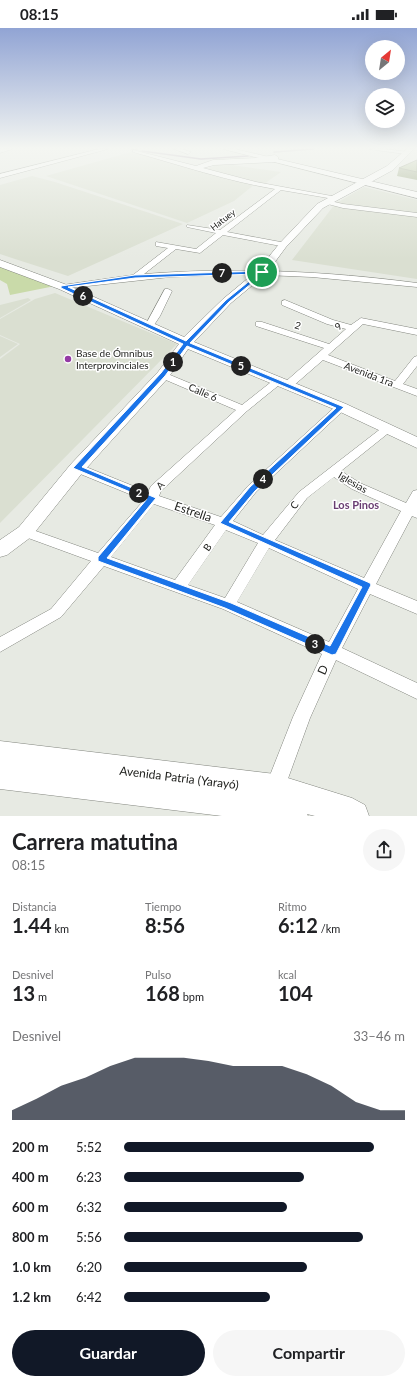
<!DOCTYPE html>
<html lang="es">
<meta charset="utf-8">
<style>
body{margin:0;font-family:Lato,sans-serif;background:#f6f6f6;color:#202124;height:100vh;display:flex;flex-direction:column;font-size:15px;white-space:nowrap}
*{box-sizing:border-box;margin:0}
p{font-size:13px;color:#757577}
.icon{flex:none;width:22px;height:22px;fill:none;stroke:currentColor;stroke-width:2;stroke-linecap:round;stroke-linejoin:round}
.map{position:relative;height:788px;overflow:hidden}
.sheet{display:flex;flex-direction:column;background:#fff;flex:1}
.sheet>*{flex:none}
.needle{width:26px;rotate:30deg}
.tools{position:absolute;left:365px;top:12px;display:grid;gap:8px}
.tools a{display:grid;place-items:center;width:40px;height:40px;border-radius:50%;background:#fff;box-shadow:0 4px 16px #0002;font-size:20px}
.pin{position:absolute;display:grid;place-items:center;width:34px;height:34px;color:#fff;margin:-17px;border:2px solid #fff;border-radius:50%;box-shadow:0 1px 4px #0007}
.km{position:absolute;width:20px;height:20px;margin:-10px;border-radius:50%;background:#222;color:#fff;font-size:11px;line-height:20px;text-align:center}
.round{display:grid;place-items:center;flex:none;width:42px;height:42px;border-radius:21px;background:#f6f6f6}
.overview{display:flex;align-items:center;justify-content:space-between;height:68px;padding:0 12px}
h1{font-size:22px;font-weight:700;line-height:30px}
.metrics{display:grid;grid-template-columns:repeat(3,1fr);gap:6px;height:68px;padding:4px 12px}
.metrics div{display:grid;align-content:center}
.metrics b{font-size:20px;font-weight:700}
.metrics small{font-size:11px;font-weight:400}
.metrics p{font-size:11px}
.chart{height:112px;padding:8px 12px}
.chart p{display:flex;justify-content:space-between}
.chart svg{width:100%;height:72px;margin-top:4px;fill:#111827;opacity:.7}
.cta{display:flex;gap:8px;margin-top:auto;padding:8px 12px}
.cta a{flex:1;height:46px;border-radius:24px;background:#111827;color:#fff;font-size:16px;font-weight:700;line-height:46px;text-align:center}
.cta a+a{background:#f6f6f6;color:#202124}
ul{padding:0 12px;list-style:none;font-size:13px}
li{display:grid;grid-template-columns:64px 48px 1fr;align-items:center;height:30px}
li i{height:10px;border-radius:5px;background:#111827}
.status{display:flex;justify-content:space-between;align-items:center;height:28px;padding:0 20px;background:#fff;direction:ltr}
.status svg{height:11px;fill:currentColor}
.map>svg:first-child{display:block}
</style>
<div class="status"><b>08:15</b><svg viewBox="0 0 49 12"><path d="M0 12V9h3v3zM5 12V6h3v6zM10 12V3h3v9zM15 12V0h3v12zM26 1h20v11H26zM47 4h2v5h-2z"/></svg></div>
<div class="map">
<svg width="417" height="788" viewBox="0 0 417 788">
<rect width="100%" height="100%" fill="#e7eae3"/>
<path fill="#dadfd1" d="M131,124L136,125L255,156L234,173L187,195L46,148Z
M220,136H225L281,144L264,156L205,141Z
M32,148L55,154L183,196L68,248L15,231L0,226V157Z
M364,159L417,172V251L292,232L335,176Z
M55,265L177,316L0,495V331L20,316L0,307V291L35,271Z
M28,270L31,272L0,290V277Z
M0,308L18,316L0,329Z"/>
<path fill="#c9daa9" d="M0,237L55,258L10,267L7,256L0,252Z"/>
<g fill="none" stroke-linecap="round" stroke-linejoin="round">
<path stroke="#856d8a" stroke-width="1.5" d="M132,121L137,122
M142,123L201,131L248,128
M274,124L313,121"/>
<g stroke="#83867f" stroke-width="1">
<path id="street" d="M0,121H12L0,125Z
M174,121H181L191,124L188,126Z
M369,121H384L409,124L406,126Z
M133,122L196,138L213,132L256,130L275,127L278,129V132L275,134L214,137L203,140L256,154L337,169L334,171L281,162L227,204L286,215V219L223,207L200,225L176,221L144,246C235,239 326,243 417,255V259L312,249L240,246L170,249L60,261L59,259L63,257L133,247L168,220L156,218V214L196,221L216,205L187,199V197L220,202L275,161C227,153 180,137 133,124Z
M326,172L343,176L417,185V189L343,180L324,175V173Z
M165,261H168L172,263L160,288L152,300H146L145,298Z
M285,272L333,292L351,297L361,290L417,301V307L363,296L328,327L395,353L414,329L417,328V338L403,356L417,361V368L323,332L292,359H284L283,357L284,355L324,320L256,298V294H262L329,316L346,301L327,296L282,277V273Z
M163,344L242,377L275,351L279,350L284,353L247,383L161,463L159,468L221,489L248,458L337,377H345L346,379L345,381L256,464L233,493L263,507L299,464L383,399L387,398L393,401L391,403L341,443L360,455L406,475L413,463L417,462V490L412,488L376,556L417,573V586L370,566L342,620L417,655V671L336,632L310,690L282,767L275,770L268,767L265,760L293,689L322,626L223,581L104,538L61,589L0,624V609L51,581L91,533L20,507L18,504L20,501L25,499L30,501L98,525L144,472L73,443L71,440L73,437H81L148,464L151,458L236,382L159,349L158,347ZM334,449L352,461L401,483L364,550L275,512L307,470ZM154,476L215,497L175,552L111,529ZM226,502L258,515L225,570L188,557ZM269,520L358,561L329,614L237,574Z"/>
</g>
<g stroke="#83867f" stroke-width="1">
<path id="secondary" d="M99,121H108L0,150V146Z
M407,121H414L393,142L323,180L286,219L266,246L231,275L194,314L346,376L417,409V420L336,382L188,321L168,350L83,444L31,509L7,527L0,529V512L19,499L71,436L158,344L179,316L59,261L0,239V232L67,257L184,309L223,271L258,242L280,215L317,176L387,138Z"/>
</g>
<g stroke="#83867f" stroke-width="1">
<path id="primary" d="M223,121H235L417,164V170Z
M0,713L275,746L352,770L365,777L369,788H315L307,786L308,788H222L0,761Z"/>
</g>
<use href="#street" fill="#fff" fill-rule="evenodd"/>
<use href="#secondary" fill="#fff" fill-rule="evenodd"/>
<use href="#primary" fill="#fff" fill-rule="evenodd"/>
</g>
<path fill="#8d9c71" d="M417,132V152L397,148L399,140Z"/>
<path fill="#a4b583" stroke="#737f5c" d="M417,132V144L399,140Z"/>
<linearGradient id="sky" x2="0" y2="1"><stop stop-color="#91a4d4"/><stop offset="0.52" stop-color="#f4f6f2"/><stop offset="1" stop-color="#f4f6f2" stop-opacity="0"/></linearGradient>
<rect width="417" height="231" fill="url(#sky)"/>
<path fill="#1a73e8" stroke="#fff" fill-rule="evenodd" d="M264,243V245L229,274L190,315L344,379L255,463L229,494L370,555L371,557L336,626L332,627L225,580L98,533V529L147,471L73,440L161,345L183,316L61,260V258L135,247ZM258,246L226,272L186,313L68,259L135,250ZM187,318L336,380L250,459L220,495L362,559L330,618L231,575L107,530L156,470L82,439L165,348Z"/>
<circle fill="#943aa5" stroke="#fff" stroke-width="1.5" cx="68" cy="331" r="4"/>
<g text-anchor="middle" stroke-width="3" stroke-linejoin="round" paint-order="stroke">
<g font-size="9" fill="#242522" stroke="#fff">
<text transform="translate(223 192) rotate(-38)" y="3">Hatuey</text>
</g>
<g font-size="10" fill="#242522" stroke="#fff">
<text transform="translate(298 297) rotate(18)" y="4">2</text>
<text transform="translate(338 298) rotate(-44)" y="4">9</text>
<text transform="translate(369 346) rotate(21)" y="4">Avenida 1ra</text>
<text transform="translate(203 364) rotate(23)" y="4">Calle 6</text>
<text transform="translate(353 454) rotate(30)" y="4">Iglesias</text>
<text transform="translate(160 457) rotate(-46)" y="4">A</text>
<text transform="translate(294 477) rotate(-51)" y="4">C</text>
<text transform="translate(207 519) rotate(-55)" y="4">B</text>
</g>
<g font-size="10" fill="#242522" stroke="#fff" text-anchor="start">
<text x="76" y="329">Base de Ómnibus<tspan x="76" dy="12">Interprovinciales</tspan></text>
</g>
<g font-size="11" font-weight="bold" fill="#693c71" stroke="#fff">
<text x="356" y="481">Los Pinos</text>
</g>
<g font-size="12" fill="#242522" stroke="#fff">
<text transform="translate(193 484) rotate(19)" y="4">Estrella</text>
<text transform="translate(323 642) rotate(-65)" y="4">D</text>
<text transform="translate(179 750) rotate(7)" y="4">Avenida Patria (Yarayó)</text>
</g>
</g>
</svg>
<div class="tools">
<a><svg class="needle" viewBox="-14 -14 28 28"><path d="M0-13l5 13h-10z" fill="#e53935"/><path d="M0 13l5-13h-10z" fill="#757577"/></svg></a>
<a><svg class="icon" aria-label="layers" viewBox="0 0 24 24"><path d="M12 4l9 5-9 5-9-5zM3 14l9 5 9-5"/></svg></a>
</div>
<div class="pin" style="left:262px;top:244px;background:#1e9e55"><svg class="icon" aria-label="arrive" viewBox="0 0 24 24"><path d="M6 21V4h12l-3 4 3 4H6"/></svg></div>
<b class="km" style="left:173px;top:334px">1</b>
<b class="km" style="left:139px;top:465px">2</b>
<b class="km" style="left:315px;top:616px">3</b>
<b class="km" style="left:263px;top:451px">4</b>
<b class="km" style="left:241px;top:338px">5</b>
<b class="km" style="left:83px;top:268px">6</b>
<b class="km" style="left:222px;top:245px">7</b>
</div>
<section class="sheet">
<div class="overview"><div><h1>Carrera matutina</h1><p>08:15</p></div><a class="round"><svg class="icon" aria-label="share" viewBox="0 0 24 24"><path d="M12 15V3M7 8l5-5 5 5M5 13v7h14v-7"/></svg></a></div>
<div class="metrics">
<div><p>Distancia</p><b>1.44<small> km</small></b></div>
<div><p>Tiempo</p><b>8:56</b></div>
<div><p>Ritmo</p><b>6:12<small> /km</small></b></div>
</div>
<div class="metrics">
<div><p>Desnivel</p><b>13<small> m</small></b></div>
<div><p>Pulso</p><b>168<small> bpm</small></b></div>
<div><p>kcal</p><b>104</b></div>
</div>
<div class="chart"><p><span>Desnivel</span>33–46 m</p>
<svg viewBox="0 0 160 44" preserveAspectRatio="none"><path d="M0 44V38L10 31L20 23L30 18L40 11L50 6L60 6L70 6L80 8L90 11L100 11L110 11L120 16L130 23L140 33L150 38L160 38V44z"/></svg>
</div>
<ul>
<li><b>200 m</b>5:52<i style="width:89%"></i></li>
<li><b>400 m</b>6:23<i style="width:64%"></i></li>
<li><b>600 m</b>6:32<i style="width:58%"></i></li>
<li><b>800 m</b>5:56<i style="width:85%"></i></li>
<li><b>1.0 km</b>6:20<i style="width:65%"></i></li>
<li><b>1.2 km</b>6:42<i style="width:52%"></i></li>
</ul>
<div class="cta"><a>Guardar</a><a>Compartir</a></div>
</section>
